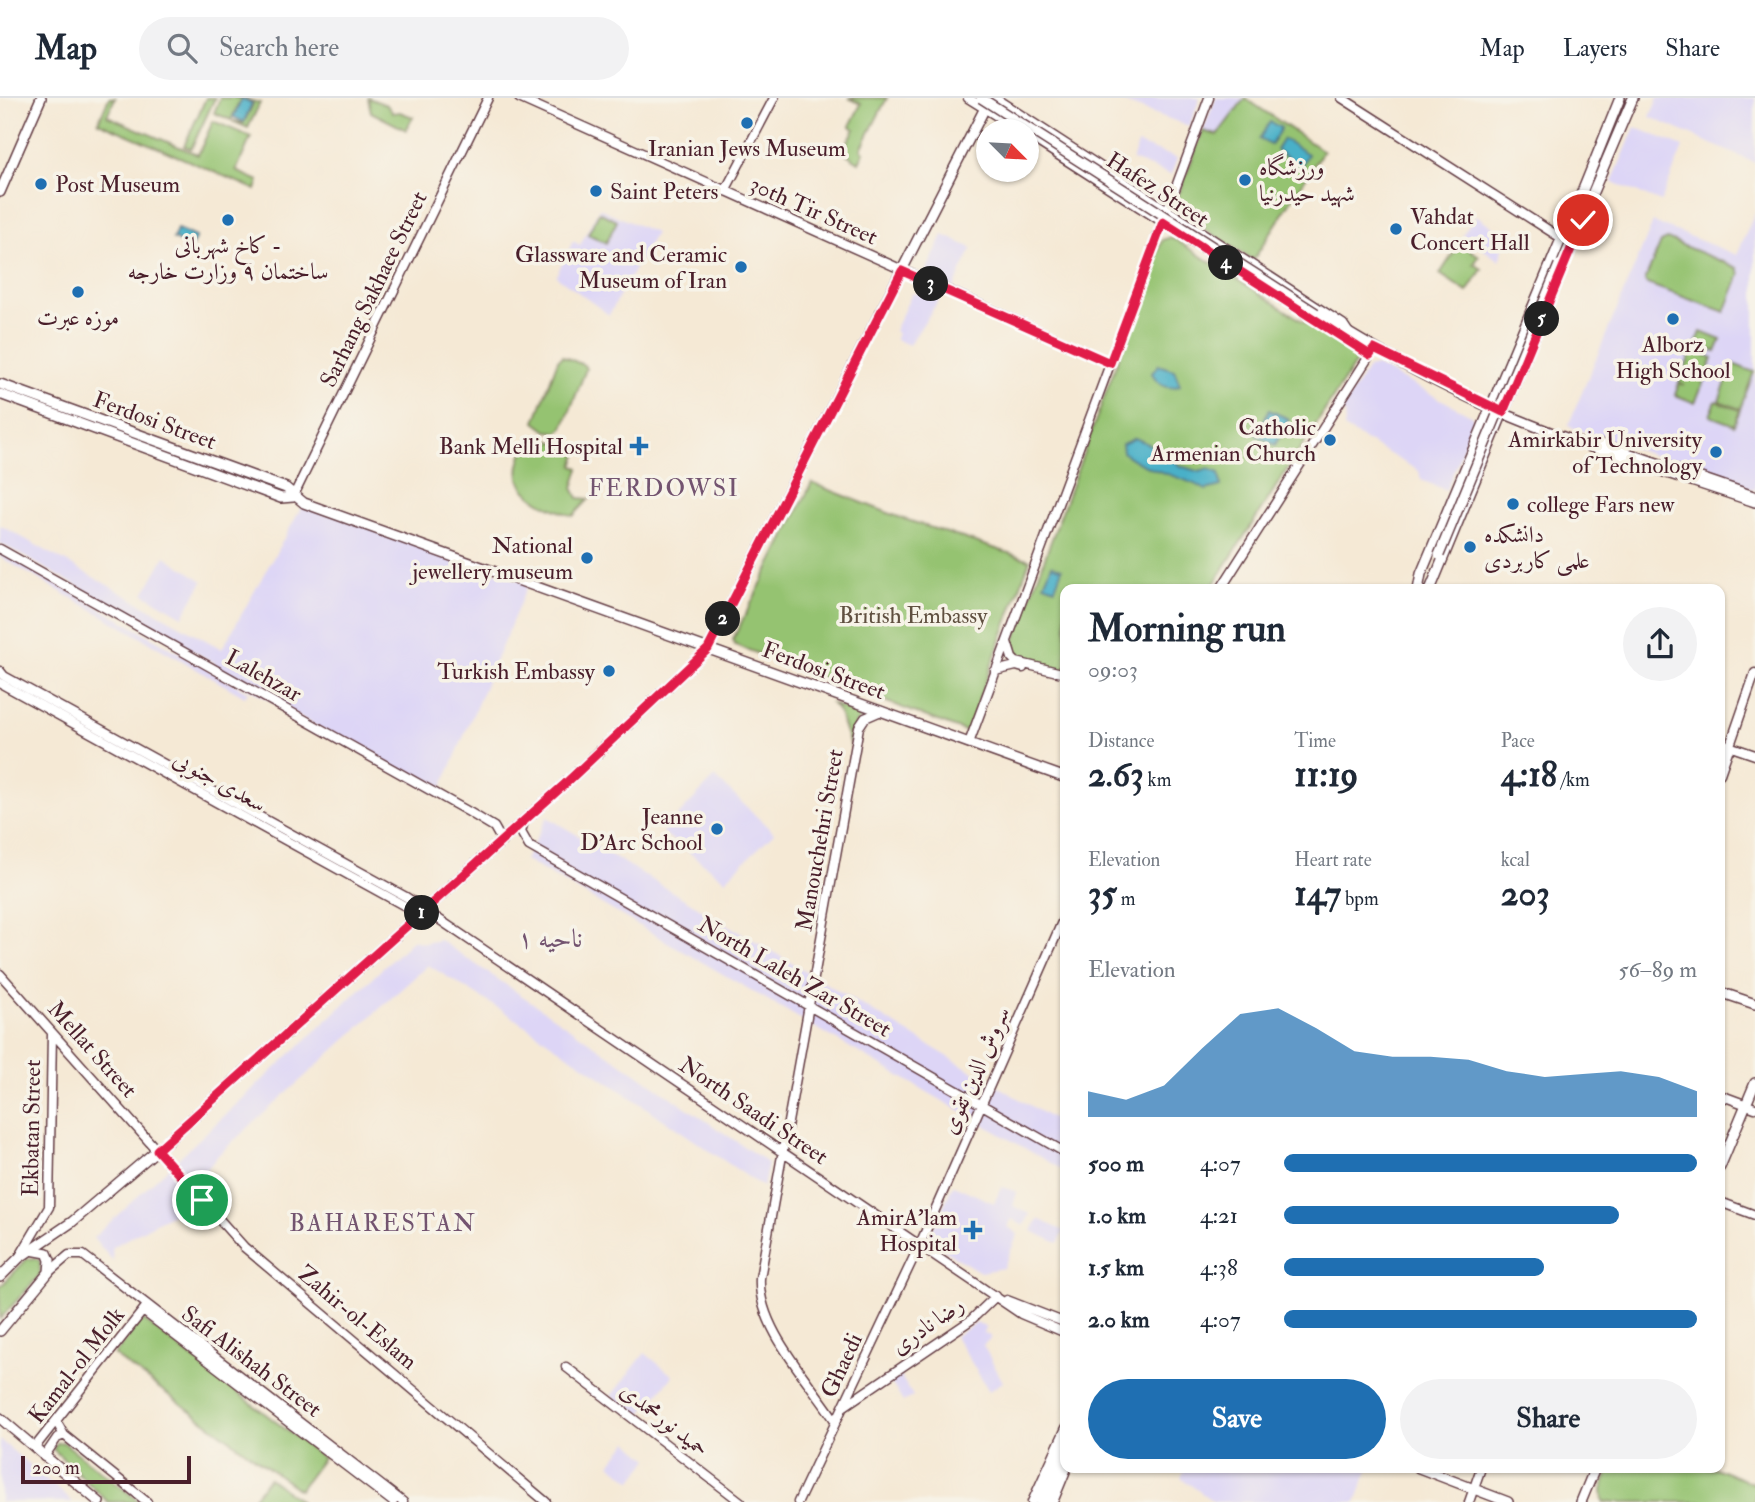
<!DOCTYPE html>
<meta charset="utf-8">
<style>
body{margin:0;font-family:"IM FELL Double Pica",Amiri,serif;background:#f2f2f3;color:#1f2937;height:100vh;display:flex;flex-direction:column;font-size:26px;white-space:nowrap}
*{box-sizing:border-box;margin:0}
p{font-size:23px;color:#747a83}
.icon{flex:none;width:38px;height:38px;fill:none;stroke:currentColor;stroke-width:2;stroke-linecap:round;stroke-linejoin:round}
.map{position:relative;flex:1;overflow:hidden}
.details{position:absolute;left:1060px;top:486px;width:665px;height:889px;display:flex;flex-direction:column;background:#fff;border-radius:14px;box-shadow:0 2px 5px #0004}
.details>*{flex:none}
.needle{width:46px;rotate:114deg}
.tools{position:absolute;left:976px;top:21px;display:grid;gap:14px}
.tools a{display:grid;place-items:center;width:63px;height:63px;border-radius:50%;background:#fff;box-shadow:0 2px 5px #0004;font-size:35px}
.scale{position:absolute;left:21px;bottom:18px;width:170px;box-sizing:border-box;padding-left:7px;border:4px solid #4a1f2b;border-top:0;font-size:19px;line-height:24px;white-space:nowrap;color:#4a1f2b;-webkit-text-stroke:5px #f7f3e8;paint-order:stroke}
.pin{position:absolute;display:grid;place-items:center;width:60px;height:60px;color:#fff;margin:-30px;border:4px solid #fff;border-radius:50%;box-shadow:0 2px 7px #0007}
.km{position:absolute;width:35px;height:35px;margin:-18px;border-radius:50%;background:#222;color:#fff;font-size:19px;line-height:35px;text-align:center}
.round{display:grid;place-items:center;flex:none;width:74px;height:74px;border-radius:37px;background:#f2f2f3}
.overview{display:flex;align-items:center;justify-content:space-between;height:119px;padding:0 28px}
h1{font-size:38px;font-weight:700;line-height:52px}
.metrics{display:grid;grid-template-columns:repeat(3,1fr);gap:10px;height:119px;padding:7px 28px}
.metrics div{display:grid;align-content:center}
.metrics b{font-size:35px;font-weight:700}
.metrics small{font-size:19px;font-weight:400}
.metrics p{font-size:19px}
.chart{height:196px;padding:14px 28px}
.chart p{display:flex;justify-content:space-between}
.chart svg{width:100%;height:126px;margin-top:7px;fill:#1f6fb2;opacity:.7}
.primary-button{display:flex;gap:14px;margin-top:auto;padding:14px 28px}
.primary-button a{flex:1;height:80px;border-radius:42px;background:#1f6fb2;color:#fff;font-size:28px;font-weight:700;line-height:80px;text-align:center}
.primary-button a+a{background:#f2f2f3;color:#1f2937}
ul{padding:0 28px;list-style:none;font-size:23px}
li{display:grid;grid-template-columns:112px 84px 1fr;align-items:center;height:52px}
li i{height:18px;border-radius:9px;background:#1f6fb2}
header{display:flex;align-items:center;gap:42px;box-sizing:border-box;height:98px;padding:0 35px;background:#fff;border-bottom:2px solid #e0e1e3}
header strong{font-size:33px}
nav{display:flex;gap:38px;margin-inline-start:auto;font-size:24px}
.search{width:490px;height:63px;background:#f2f2f3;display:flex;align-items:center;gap:18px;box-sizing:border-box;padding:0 24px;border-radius:38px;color:#747a83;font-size:26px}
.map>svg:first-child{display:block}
</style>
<header>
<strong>Map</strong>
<div class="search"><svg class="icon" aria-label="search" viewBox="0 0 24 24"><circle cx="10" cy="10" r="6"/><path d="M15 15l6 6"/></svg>Search here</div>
<nav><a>Map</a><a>Layers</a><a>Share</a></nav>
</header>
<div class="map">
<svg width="1755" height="1404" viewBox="0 0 1755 1404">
<rect width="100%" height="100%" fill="#f7f3e8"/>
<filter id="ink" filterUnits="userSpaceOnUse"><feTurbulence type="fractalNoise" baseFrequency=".0143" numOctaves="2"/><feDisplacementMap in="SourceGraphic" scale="14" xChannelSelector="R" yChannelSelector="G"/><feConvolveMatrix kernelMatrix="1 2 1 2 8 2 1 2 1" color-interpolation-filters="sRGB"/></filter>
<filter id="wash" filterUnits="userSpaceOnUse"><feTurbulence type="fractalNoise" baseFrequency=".00686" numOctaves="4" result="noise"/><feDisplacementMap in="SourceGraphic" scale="28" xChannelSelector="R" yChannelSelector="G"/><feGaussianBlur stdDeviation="1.57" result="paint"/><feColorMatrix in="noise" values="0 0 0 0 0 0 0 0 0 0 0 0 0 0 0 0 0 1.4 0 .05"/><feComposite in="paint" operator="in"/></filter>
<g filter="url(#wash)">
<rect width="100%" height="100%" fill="#f5e9d5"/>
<path fill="#ddd5f6" d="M1111,0H1200L1189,28Z
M1216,0H1245L1217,37L1203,33Z
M1658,0H1755V65L1650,19Z
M1635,29L1683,49L1661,104L1612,84Z
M1138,46L1177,60L1171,77L1132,62Z
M599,110L655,135L609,217L556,178L573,143L580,147Z
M1755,114V392L1568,328L1653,124L1737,157Z
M1476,117L1500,134L1497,139L1503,143L1500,163L1462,137Z
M943,137L972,150L953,192L924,178Z
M920,189L941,199L909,247L895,241L897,235L894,233L912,195L916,197Z
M1377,268L1471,317L1474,323L1446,392L1421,382L1419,373L1344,330L1346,316L1341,313L1368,270Z
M304,405L528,486L439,697L212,570L215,565L0,445V427L222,551Z
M0,453L248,594L245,599L0,459Z
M165,458L203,483L183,518L144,496Z
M715,679L774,735L725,782L662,734Z
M547,719L1066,1029V1074L525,762Z
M413,842L424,845L440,842L768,1065L763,1089L508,916L428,867L218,1057L174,1115L112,1149L113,1163L93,1140Z
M953,1087L994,1105L1002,1089L1017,1094L1013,1108L1030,1116L1024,1128L1012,1121L1007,1128L1018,1136L1003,1170L980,1174L928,1142Z
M1038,1121L1064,1133L1058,1145L1032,1133Z
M977,1225L987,1230L983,1235L992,1239L983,1247L1003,1284L989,1293L955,1238Z
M645,1255L673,1278L638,1320L611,1298Z
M900,1277L913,1298L903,1304L890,1283Z
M0,1342L73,1404H0Z
M628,1344L649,1361L632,1383L610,1366Z
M1185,1370H1369L1356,1404H1214L1181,1380Z"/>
<path fill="#95c371" stroke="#70714e" stroke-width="2" d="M109,0H115L107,18L198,57L213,23L251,39L236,73L259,83L256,92L98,24Z
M206,0H215L191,51L184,48Z
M220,0H241L231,22L214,15Z
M241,0L260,5L248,30L232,23L244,25L253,6Z
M368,0L387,7L393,15L400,14L413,19L406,32L371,14Z
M849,0H887L861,51L864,54L859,64L842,53L855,31L850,28L861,6Z
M1245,0L1323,53L1253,162L1173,111L1203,33L1217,37Z
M599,114L617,123L606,145L588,136Z
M1171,139L1359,259L1210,492H1066V574L1020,563L1012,549L1162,142Z
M1667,141L1738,170L1740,176L1725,214L1647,186L1645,182L1661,144Z
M1460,145L1479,158L1474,166L1482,171L1467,194L1440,176Z
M1701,234L1721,242L1716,254L1696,246Z
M1693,251L1713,260L1695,305L1675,297L1679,285L1684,287L1679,284Z
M562,258L584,267L586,271L563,330L558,334L547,333L535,324L558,262Z
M1733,266L1754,274L1740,311L1719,303Z
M1716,303L1740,312L1734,327L1710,318Z
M535,338L563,347L577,357L573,368L579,370L573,390L578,400L589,401L573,418C545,408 508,395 521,360C524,350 525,342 535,338Z
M812,385L901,420L1030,462L967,634L735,547L733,541Z
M832,606L862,617L856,625L850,647L839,615Z
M35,1160L40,1163V1177L0,1221V1189L27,1161Z
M142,1221L323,1360L299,1392L114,1257Z
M63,1344L140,1404H108L53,1351L57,1345Z
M1610,1370H1715L1755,1386V1404H1603L1602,1392Z
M269,1380L301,1404H250Z"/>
<path fill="#49b0c8" stroke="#4a687a" stroke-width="2" d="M242,1L252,5L244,24L233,19Z
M1270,24L1281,30L1271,47L1259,41Z
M1283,41L1308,56L1301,68L1276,52Z
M177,131L196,139L191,149L173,141Z
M1158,267L1174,272L1180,287C1168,293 1157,287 1152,275Z
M1269,312L1289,321L1275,347L1256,337Z
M1135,340L1166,354L1180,368L1200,374L1208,371L1219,375L1221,388L1206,392C1180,376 1147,375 1123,354L1122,346Z
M1052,467L1062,471L1055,490L1044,486Z"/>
</g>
<g filter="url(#ink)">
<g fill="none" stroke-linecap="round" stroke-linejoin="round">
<g stroke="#643d44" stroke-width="11">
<path id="secondary" d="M519,0L1110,265
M968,0L1021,33
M995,0L1343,226L1349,235
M1342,0L1561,140
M1027,37L1370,257
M725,93L774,0
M1588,346H1603L1755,398
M293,399L488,0
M0,451L469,714L494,729L502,743
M1220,492L1373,252
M1007,544L1012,560L1016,564L1066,576
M0,573L4,578L406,799L1021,1216L1066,1235
M995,573L1016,568L1023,570
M0,585L414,813L418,818
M969,645L1209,0
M1720,645L1755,657
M1720,676L1755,575
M524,723L521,734L529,748L1066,1055
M0,876L154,1049L155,1054
M1720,997L1755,1010
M157,1052L244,1149L546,1404
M1720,1104L1755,1117
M20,1158L49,1109L52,935
M49,1174L69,1157H83L403,1404
M1007,1202L1066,1225
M143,1213L393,1404
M566,1269L741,1404
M843,1309L971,1222L996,1198
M56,1323L64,1337L147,1404
M836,1324C810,1283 757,1230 760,1180L859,629L865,620L881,613
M35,1349L145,1210
M44,1359L57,1340L64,1337
M798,1404L920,1146L1066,815
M1032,1404L1066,1330
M1053,1404L1067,1370
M1469,1404L1481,1370"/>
</g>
<g stroke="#643d44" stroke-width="12">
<path id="primary" d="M0,94L41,0
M1587,108L1633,0
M1576,109L1620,0
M1316,215C1372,250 1429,282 1489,309C1575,347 1666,374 1755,404
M0,286L286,390L304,405L1066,680
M0,296L281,400L293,399
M1418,492L1421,476L1577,103
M1430,492L1589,105
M1720,894L1755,906
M1720,1069L1755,985
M0,1179L19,1160L72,1124L157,1052L565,686L708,551L990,0
M0,1233L49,1174L50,1162L47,1155L31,1152
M0,1320L99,1404
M1419,1370L1508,1404
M1040,1404L1066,1343
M1047,1404L1066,1360
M1581,1404L1595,1370"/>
</g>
<use href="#secondary" stroke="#fff" stroke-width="8"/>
<use href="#primary" stroke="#fff" stroke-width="9"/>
<g stroke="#643d44" stroke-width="12" stroke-linecap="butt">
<path id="primary-bridge" d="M981,0L1316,215
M1439,457L1559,167"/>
</g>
<use href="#primary-bridge" stroke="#fff" stroke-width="9"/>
</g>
</g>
<g fill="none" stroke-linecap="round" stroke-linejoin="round" filter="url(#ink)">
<g stroke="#fff" stroke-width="14">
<path id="route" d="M202,1102L157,1052L565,686L708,551L902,173L1110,265L1163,124L1370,257L1374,251L1503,314L1583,122"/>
</g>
<use href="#route" stroke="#e11d48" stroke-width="9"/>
</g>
<g fill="#1f6fb2" stroke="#f7f3e8" stroke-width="2.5">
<circle cx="747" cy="25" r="7"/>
<circle cx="1245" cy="82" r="7"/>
<circle cx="41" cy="86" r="7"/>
<circle cx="596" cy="93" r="7"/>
<circle cx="228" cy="122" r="7"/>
<circle cx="1396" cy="131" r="7"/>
<circle cx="741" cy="169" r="7"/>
<circle cx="78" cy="194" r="7"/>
<circle cx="1673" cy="221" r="7"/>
<circle cx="1330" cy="342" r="7"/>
<path d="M635.5 337.5h7v7h7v7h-7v7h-7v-7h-7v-7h7z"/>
<circle cx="1716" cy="354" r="7"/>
<circle cx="1513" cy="406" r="7"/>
<circle cx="1470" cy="449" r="7"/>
<circle cx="587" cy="460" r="7"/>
<circle cx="609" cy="573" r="7"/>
<circle cx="717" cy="731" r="7"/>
<path d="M969.5 1121.5h7v7h7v7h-7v7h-7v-7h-7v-7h7z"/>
</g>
<g text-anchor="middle" stroke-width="7" stroke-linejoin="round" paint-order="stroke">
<g font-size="23" fill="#4a1f2b" stroke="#f7f3e8" text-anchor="end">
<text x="747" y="58" text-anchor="middle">Iranian Jews Museum</text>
<text x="1259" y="77" text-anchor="start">ورزشگاه<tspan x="1259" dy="26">شهید حیدرنیا</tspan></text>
<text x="55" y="94" text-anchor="start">Post Museum</text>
<text x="610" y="101" text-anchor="start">Saint Peters</text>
<text x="1410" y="126" text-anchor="start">Vahdat<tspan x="1410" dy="26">Concert Hall</tspan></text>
<text x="228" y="155" text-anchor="middle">کاخ شهربانی -<tspan x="228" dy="26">ساختمان ۹ وزارت خارجه</tspan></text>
<text x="727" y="164">Glassware and Ceramic<tspan x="727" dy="26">Museum of Iran</tspan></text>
<text x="78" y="227" text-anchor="middle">موزه عبرت</text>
<text x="1673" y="254" text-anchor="middle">Alborz<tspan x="1673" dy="26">High School</tspan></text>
<text x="1316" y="337">Catholic<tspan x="1316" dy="26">Armenian Church</tspan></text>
<text x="1702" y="349">Amirkabir University<tspan x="1702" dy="26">of Technology</tspan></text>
<text x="623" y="356">Bank Melli Hospital</text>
<text x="1527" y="414" text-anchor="start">college Fars new</text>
<text x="1484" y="444" text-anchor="start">دانشکده<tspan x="1484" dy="26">علمی کاربردی</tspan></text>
<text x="573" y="455">National<tspan x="573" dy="26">jewellery museum</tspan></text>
<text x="595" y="581">Turkish Embassy</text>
<text x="703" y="726">Jeanne<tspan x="703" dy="26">D'Arc School</tspan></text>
<text x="957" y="1127">AmirA'lam<tspan x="957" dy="26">Hospital</tspan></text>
</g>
<g font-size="23" fill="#4a1f2b" stroke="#f7f3e8">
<text transform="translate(1158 91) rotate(33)" y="8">Hafez Street</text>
<text transform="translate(814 112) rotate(24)" y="8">30th Tir Street</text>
<text transform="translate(373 191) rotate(-64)" y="8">Sarhang Sakhaee Street</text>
<text transform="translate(155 322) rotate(20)" y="8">Ferdosi Street</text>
<text transform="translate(824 572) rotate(20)" y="8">Ferdosi Street</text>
<text transform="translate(264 577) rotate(29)" y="8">Lalehzar</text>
<text transform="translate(220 683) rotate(29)" y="8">سعدی جنوبی</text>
<text transform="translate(819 742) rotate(-80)" y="8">Manouchehri Street</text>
<text transform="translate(795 878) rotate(30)" y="8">North Laleh Zar Street</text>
<text transform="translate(93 951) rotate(48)" y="8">Mellat Street</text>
<text transform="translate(975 972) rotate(-66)" y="8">سروش الدین تقوی</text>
<text transform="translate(754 1012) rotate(34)" y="8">North Saadi Street</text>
<text transform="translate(31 1030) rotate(-89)" y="8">Ekbatan Street</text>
<text transform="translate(358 1219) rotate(40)" y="8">Zahir-ol-Eslam</text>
<text transform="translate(927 1227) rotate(-35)" y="8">رضا نادری</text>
<text transform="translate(252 1263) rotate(37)" y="8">Safi Alishah Street</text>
<text transform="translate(76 1267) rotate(-52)" y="8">Kamal-ol Molk</text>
<text transform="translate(841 1267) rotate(-65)" y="8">Ghaedi</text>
<text transform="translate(665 1321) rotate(38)" y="8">حمید نورمحمدی</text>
</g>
<g font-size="23" fill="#605040" stroke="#f7f3e8">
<text x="913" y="525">British Embassy</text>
</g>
<g font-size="24" letter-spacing="2" fill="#735470" stroke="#f7f3e8">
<text x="664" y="398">FERDOWSI</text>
<text x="383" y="1133">BAHARESTAN</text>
</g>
<g font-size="26" fill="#735470" stroke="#f7f3e8">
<text x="550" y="849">ناحیه ۱</text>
</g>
</g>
</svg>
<div class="tools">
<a><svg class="needle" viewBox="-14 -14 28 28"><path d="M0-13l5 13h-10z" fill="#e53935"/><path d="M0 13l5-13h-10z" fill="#747a83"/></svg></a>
</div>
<div class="scale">200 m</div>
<div class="pin" style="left:202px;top:1102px;background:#1e9e55"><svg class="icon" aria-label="arrive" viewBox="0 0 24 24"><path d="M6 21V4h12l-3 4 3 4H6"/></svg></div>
<div class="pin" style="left:1583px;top:122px;background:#d93025"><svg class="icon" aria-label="check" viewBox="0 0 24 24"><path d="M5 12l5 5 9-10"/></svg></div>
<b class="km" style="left:422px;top:815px">1</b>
<b class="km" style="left:723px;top:521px">2</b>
<b class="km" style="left:931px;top:186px">3</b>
<b class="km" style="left:1226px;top:165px">4</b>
<b class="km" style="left:1542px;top:221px">5</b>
<section class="details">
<div class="overview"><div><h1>Morning run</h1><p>09:03</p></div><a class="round"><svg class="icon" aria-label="share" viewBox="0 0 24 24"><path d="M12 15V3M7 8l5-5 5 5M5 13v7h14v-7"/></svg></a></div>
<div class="metrics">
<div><p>Distance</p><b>2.63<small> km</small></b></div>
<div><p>Time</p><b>11:19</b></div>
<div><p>Pace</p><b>4:18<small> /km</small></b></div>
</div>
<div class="metrics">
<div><p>Elevation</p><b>35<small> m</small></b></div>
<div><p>Heart rate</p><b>147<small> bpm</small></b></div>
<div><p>kcal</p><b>203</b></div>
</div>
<div class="chart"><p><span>Elevation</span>56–89 m</p>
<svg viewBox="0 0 160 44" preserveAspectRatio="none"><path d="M0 44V35L10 38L20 33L30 20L40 8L50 6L60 13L70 21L80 23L90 23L100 24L110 28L120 30L130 29L140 28L150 30L160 35V44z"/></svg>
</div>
<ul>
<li><b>500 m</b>4:07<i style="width:100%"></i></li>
<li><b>1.0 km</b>4:21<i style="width:81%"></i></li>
<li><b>1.5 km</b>4:38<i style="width:63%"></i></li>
<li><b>2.0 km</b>4:07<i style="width:100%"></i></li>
</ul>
<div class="primary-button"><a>Save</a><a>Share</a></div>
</section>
</div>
